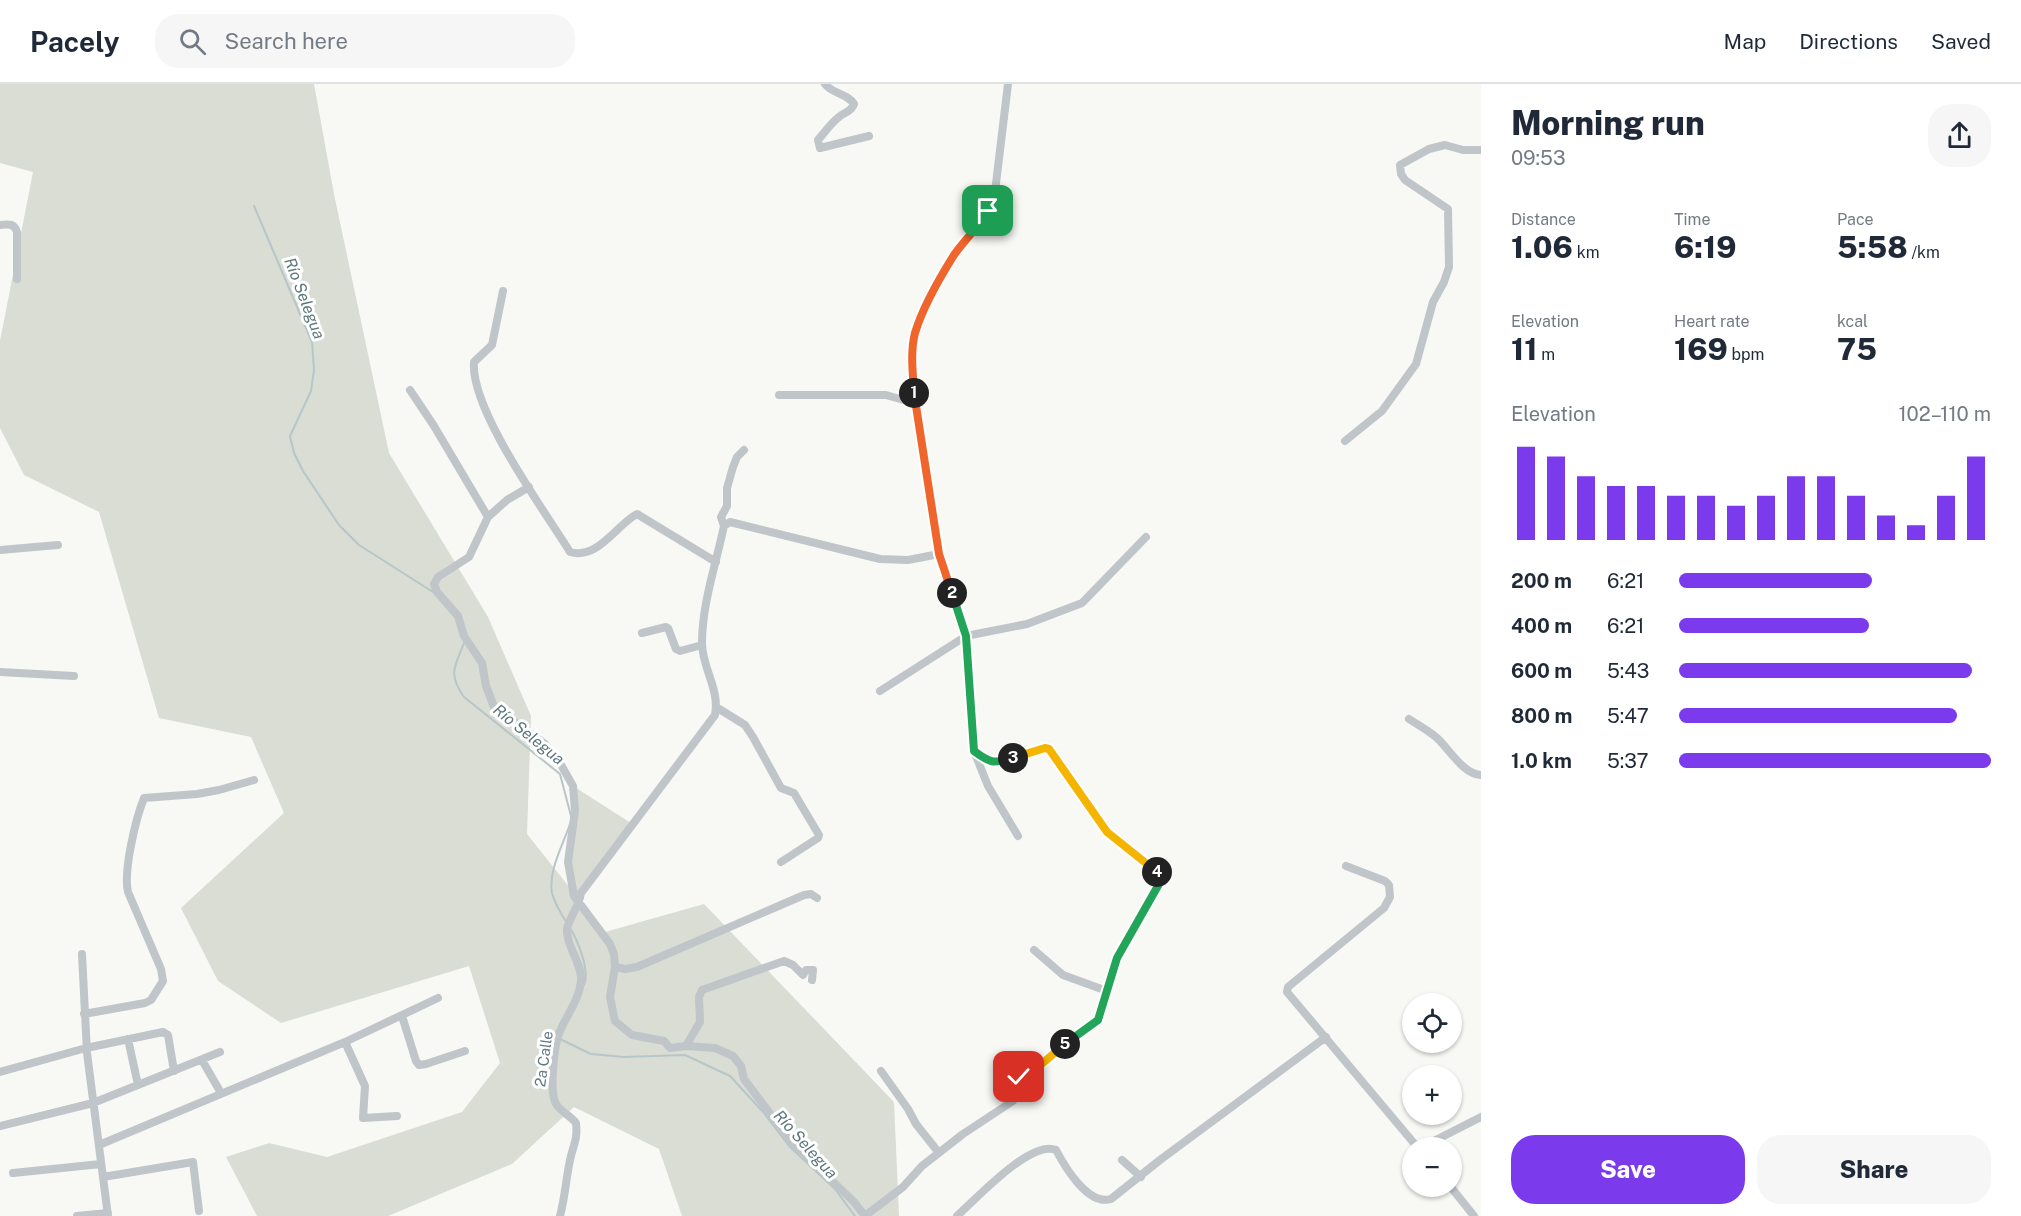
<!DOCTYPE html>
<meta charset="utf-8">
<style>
body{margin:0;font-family:"Public Sans",sans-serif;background:#f6f6f7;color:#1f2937;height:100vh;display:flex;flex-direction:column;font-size:22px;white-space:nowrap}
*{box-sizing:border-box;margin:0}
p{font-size:20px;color:#747a83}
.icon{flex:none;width:33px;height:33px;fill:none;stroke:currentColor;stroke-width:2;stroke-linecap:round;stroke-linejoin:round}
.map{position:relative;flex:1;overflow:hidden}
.drawer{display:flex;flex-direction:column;background:#fff;width:540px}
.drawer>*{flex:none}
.fabs{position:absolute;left:1402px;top:909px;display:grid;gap:12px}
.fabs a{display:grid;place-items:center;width:60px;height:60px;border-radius:50%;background:#fff;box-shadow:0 2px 4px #0004;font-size:30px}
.pin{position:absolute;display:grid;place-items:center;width:51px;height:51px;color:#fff;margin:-26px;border-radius:12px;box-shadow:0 3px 9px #0006}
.km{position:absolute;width:30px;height:30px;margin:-15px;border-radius:50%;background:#222;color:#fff;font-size:16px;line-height:30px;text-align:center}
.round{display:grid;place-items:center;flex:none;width:63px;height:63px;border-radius:24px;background:#f6f6f7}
.summary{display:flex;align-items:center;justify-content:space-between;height:102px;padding:0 30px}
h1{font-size:33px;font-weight:800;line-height:45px}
.metrics{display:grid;grid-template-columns:repeat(3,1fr);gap:9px;height:102px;padding:6px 30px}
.metrics div{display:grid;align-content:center}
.metrics b{font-size:30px;font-weight:800}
.metrics small{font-size:16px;font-weight:400}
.metrics p{font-size:16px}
.chart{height:168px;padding:12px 30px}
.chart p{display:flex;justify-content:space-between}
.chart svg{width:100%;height:108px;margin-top:6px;stroke:#7c3aed;stroke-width:6}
.primary-button{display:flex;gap:12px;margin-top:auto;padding:12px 30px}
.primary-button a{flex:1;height:69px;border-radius:24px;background:#7c3aed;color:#fff;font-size:24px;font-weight:800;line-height:69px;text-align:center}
.primary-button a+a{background:#f6f6f7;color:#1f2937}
ul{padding:0 30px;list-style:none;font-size:20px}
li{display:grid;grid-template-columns:96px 72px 1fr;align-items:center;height:45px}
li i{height:15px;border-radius:8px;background:#7c3aed}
header{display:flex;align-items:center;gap:36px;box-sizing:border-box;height:84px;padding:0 30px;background:#fff;border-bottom:2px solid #e0e1e3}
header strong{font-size:28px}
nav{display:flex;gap:33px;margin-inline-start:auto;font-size:21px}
.search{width:420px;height:54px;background:#f6f6f7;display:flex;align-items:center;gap:15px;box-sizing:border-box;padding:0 21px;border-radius:24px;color:#747a83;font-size:22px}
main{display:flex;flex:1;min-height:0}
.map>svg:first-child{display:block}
</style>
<header>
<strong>Pacely</strong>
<div class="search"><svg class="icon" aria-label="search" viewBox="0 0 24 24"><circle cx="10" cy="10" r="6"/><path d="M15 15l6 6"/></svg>Search here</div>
<nav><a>Map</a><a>Directions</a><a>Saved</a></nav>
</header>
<main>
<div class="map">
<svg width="1481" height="1132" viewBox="0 0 1481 1132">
<rect width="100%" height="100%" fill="#f8f8f5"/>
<path fill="#d9ddd4" d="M0,0H314L334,110L389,369L488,533L531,632L527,750L605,848L704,820L894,1018L899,1132H682L659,1065L574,1023L512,1080L388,1132H257L226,1073L269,1059L327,1073L462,1028L500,979L469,882L281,939L218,897L181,824L284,729L251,653L159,634L99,428L24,391L0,344V257L33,88L0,79Z
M573,702L634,741L581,809L575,807L569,780Z"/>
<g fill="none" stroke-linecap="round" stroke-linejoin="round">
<path stroke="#b7c6c8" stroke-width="2" d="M254,122L312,258L314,286L311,307L290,352L294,369L303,387L339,441L359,461L433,508
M465,557C455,582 447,589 464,613L560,690L571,732
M567,839C561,830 555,820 552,809C548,787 563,761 570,740
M570,844C578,857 590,886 584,901
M560,955L591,970L624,973L685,971L730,992L763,1028L789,1062L835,1105L855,1132"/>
<path stroke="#bfc5c8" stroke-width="8" d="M825,0C832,10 847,9 854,20C851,28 845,28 839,33C831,39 825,48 818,56L820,64L869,52
M1008,0L994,116L982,138L955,169L925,221L914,251L912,278L914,319L936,439L939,470L966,552L974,667L988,702L1018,752
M0,141C9,140 14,139 17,148V195
M503,207L492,261L474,278C470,325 544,426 570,468C598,476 616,441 637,430L716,478
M410,306L434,342L488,433
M779,311H886L914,319
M1345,357L1382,327L1416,280L1433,218L1444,198L1449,183L1448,125L1405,96L1401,90L1400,81L1429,65L1445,61L1463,66H1481
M529,403L507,416L488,433L469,473L438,493L434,500L437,508L458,532L464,552L482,579L486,602L494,623L545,660L560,679L573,702L575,727L568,778L574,812L610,860L614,870L615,883L610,913L615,937L632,951L664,957L670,964L686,962L715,964L733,972L741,982L744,995L790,1056L854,1118L865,1132
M724,442L721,433L727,422V404L733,383L737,373L744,366
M0,466L58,461
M642,549L666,543L668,544L676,565L680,567L702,561
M0,588L74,592
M880,607L966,552L1027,540L1082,519L1146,453
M716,623L745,641L753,653L781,704L794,709L819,751L818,754L781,778
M1409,635C1418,641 1429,647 1437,654C1450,666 1463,690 1481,691
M1346,782L1385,797L1389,801L1390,813L1384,824L1288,903L1287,908L1418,1064
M1034,866L1063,891L1107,907
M82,870L87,969L108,1132
M615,883L625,885L637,883L804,811L811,810L817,814
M84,930L145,919L151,916L163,897L161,885L128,808C123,787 136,734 144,714L197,710L219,706L254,696
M402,932L416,977L419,981L426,980L465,967
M128,955L138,1001
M345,958L365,1002L363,1034L397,1032
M686,962L700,938L699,913L702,906L784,877L793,881L803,891L806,886H813L812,896
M202,976L221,1009
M881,987L908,1025L916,1040L939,1069
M0,988L86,964L163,948L168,951L174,987
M0,1042L93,1019L220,968
M99,1061L345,958L438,914
M1420,1064L1481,1033
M1122,1076L1141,1093
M13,1089L101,1080
M103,1093L193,1078L199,1127
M1450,1102L1474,1132
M77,1132L108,1129
M560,1132C565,1113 566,1095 570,1076C573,1061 578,1056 576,1039C571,1032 561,1028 556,1020C549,1008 554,960 560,947C567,931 580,914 581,896C582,879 567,864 567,847C566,838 579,824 581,809L715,631C720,605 702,584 702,559C702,520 716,480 724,442L730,438L880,475L908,476L939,470
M865,1132L903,1103L922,1082L963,1050L1013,1017L1020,989L1038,983L1079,948L1095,939L1100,932L1117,874L1159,800V789L1107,748L1049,665L1045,664L994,678L987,677L975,668
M957,1132C975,1116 1031,1055 1056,1066C1065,1083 1088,1122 1111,1115L1160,1076L1326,953"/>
</g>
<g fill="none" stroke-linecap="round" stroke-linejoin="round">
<g stroke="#fff" stroke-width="12">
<path id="split-1" d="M914,309C913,290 910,268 915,249C923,222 939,195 954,171C965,155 979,143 988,127"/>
</g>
<g stroke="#fff" stroke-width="12">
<path id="split-2" d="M914,309L939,470L952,509"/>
</g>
<g stroke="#fff" stroke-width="12">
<path id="split-3" d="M952,509L966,552L974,667C990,679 993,680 1013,674"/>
</g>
<g stroke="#fff" stroke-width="12">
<path id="split-4" d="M1013,674L1045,664L1049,665L1107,748L1157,788"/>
</g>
<g stroke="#fff" stroke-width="12">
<path id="split-5" d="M1065,960L1098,936L1117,874L1159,800L1160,794L1157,788"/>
</g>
<g stroke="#fff" stroke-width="12">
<path id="split-6" d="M1019,993L1023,986L1038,983L1065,960"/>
</g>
<use href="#split-1" stroke="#f0652b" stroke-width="8"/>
<use href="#split-2" stroke="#f0652b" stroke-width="8"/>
<use href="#split-3" stroke="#22a559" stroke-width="8"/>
<use href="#split-4" stroke="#f5b400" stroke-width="8"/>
<use href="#split-5" stroke="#22a559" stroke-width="8"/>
<use href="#split-6" stroke="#f5b400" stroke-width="8"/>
</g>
<g text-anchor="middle" stroke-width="6" stroke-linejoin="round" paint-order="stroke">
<g font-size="15" fill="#637881" stroke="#fff">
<text transform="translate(544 975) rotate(-82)" y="5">2a Calle</text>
</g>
<g font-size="16" font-style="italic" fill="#5e777c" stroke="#fff">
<text transform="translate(305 214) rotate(69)" y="6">Río Selegua</text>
<text transform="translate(529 650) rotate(39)" y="6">Río Selegua</text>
<text transform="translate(806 1060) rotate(48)" y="6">Río Selegua</text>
</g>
</g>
</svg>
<div class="fabs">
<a><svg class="icon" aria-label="locate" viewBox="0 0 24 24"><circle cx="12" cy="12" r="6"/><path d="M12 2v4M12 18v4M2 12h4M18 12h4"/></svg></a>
<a>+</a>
<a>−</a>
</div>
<div class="pin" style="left:988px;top:127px;background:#1e9e55"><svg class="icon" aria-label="arrive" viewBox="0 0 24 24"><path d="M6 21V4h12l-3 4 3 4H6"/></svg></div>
<div class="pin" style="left:1019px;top:993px;background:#d93025"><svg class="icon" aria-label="check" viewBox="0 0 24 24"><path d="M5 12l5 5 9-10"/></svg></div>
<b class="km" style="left:914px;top:309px">1</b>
<b class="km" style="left:952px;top:509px">2</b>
<b class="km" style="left:1013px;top:674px">3</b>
<b class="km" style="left:1157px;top:788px">4</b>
<b class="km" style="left:1065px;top:960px">5</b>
</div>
<section class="drawer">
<div class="summary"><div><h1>Morning run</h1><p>09:53</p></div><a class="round"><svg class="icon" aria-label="share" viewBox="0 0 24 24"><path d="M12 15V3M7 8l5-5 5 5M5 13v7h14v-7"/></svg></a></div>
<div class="metrics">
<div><p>Distance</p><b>1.06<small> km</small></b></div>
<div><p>Time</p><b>6:19</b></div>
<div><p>Pace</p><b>5:58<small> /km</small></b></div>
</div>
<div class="metrics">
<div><p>Elevation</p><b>11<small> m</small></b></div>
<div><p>Heart rate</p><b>169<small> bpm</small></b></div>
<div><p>kcal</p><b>75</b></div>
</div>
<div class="chart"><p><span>Elevation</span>102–110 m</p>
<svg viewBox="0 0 160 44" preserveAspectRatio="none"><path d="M5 44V6M15 44V10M25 44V18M35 44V22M45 44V22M55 44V26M65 44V26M75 44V30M85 44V26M95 44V18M105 44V18M115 44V26M125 44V34M135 44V38M145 44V26M155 44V10"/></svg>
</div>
<ul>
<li><b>200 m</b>6:21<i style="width:62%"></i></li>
<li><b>400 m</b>6:21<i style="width:61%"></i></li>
<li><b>600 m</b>5:43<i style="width:94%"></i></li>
<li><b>800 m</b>5:47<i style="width:89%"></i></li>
<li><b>1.0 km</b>5:37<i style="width:100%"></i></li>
</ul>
<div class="primary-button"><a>Save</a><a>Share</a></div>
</section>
</main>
